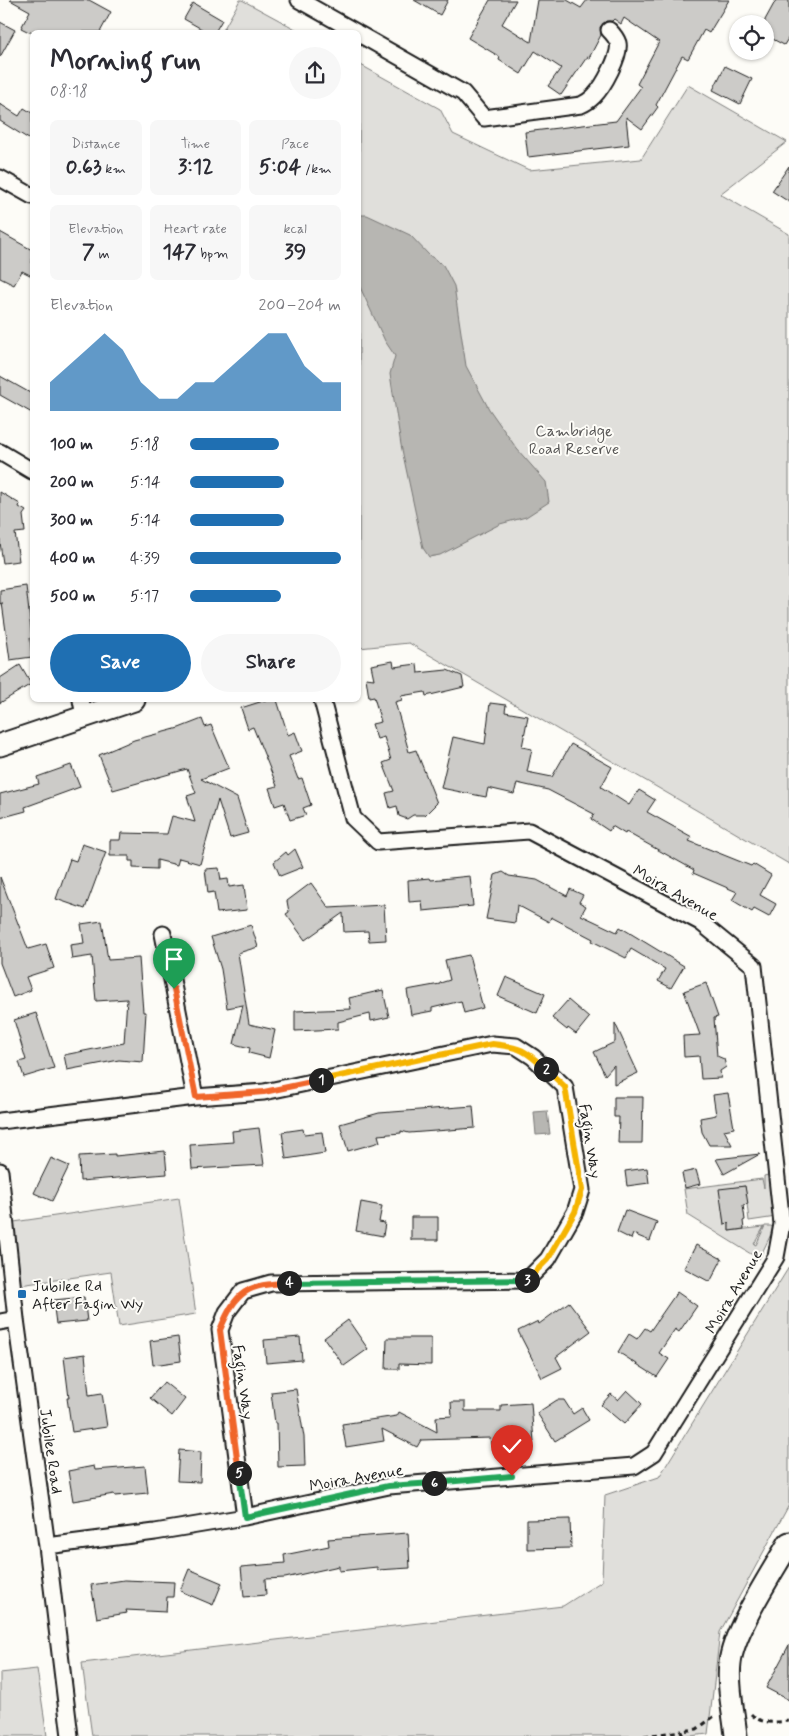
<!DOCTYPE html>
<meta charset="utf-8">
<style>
body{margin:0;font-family:Mynerve,sans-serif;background:#f7f7f7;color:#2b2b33;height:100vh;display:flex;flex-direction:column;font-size:19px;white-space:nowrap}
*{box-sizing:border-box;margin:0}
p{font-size:16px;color:#7c7c81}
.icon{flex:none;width:28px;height:28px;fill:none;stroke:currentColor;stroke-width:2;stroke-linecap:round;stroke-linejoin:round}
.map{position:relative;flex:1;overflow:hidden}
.panel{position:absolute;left:30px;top:30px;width:331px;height:672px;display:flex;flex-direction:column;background:#fff;border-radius:8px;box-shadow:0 1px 4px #0004}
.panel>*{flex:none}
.buttons{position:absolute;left:729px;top:15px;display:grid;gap:10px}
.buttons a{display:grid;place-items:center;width:45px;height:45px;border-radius:50%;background:#fff;box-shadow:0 1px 4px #0004;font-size:25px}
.pin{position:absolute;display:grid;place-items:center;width:42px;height:42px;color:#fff;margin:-51px -21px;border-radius:50% 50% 50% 0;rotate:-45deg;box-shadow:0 0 5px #0007}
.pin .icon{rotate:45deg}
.km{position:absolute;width:25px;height:25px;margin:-12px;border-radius:50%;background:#222;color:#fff;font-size:14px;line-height:25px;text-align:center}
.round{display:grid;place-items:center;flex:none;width:52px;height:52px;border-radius:26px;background:#f7f7f7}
.summary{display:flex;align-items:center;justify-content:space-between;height:85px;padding:0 20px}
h1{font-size:28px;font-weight:700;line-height:38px}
.stats{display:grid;grid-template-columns:repeat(3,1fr);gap:8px;height:85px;padding:5px 20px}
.stats div{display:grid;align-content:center;border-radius:8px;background:#f7f7f7;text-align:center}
.stats b{font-size:21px;font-weight:700}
.stats small{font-size:14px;font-weight:400}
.stats p{font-size:14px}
.chart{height:140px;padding:10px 20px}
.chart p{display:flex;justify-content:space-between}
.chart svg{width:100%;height:90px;margin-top:5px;fill:#1f6fb2;opacity:.7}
.primary-button{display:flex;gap:10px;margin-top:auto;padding:10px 20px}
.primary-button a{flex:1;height:58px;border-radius:30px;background:#1f6fb2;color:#fff;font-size:20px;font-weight:700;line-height:58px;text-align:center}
.primary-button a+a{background:#f7f7f7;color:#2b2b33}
ul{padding:0 20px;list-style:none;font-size:16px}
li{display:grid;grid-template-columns:80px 60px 1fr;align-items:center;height:38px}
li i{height:12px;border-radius:6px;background:#1f6fb2}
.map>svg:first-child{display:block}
</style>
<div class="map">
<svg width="789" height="1736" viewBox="0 0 789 1736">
<rect width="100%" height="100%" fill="#fdfcf7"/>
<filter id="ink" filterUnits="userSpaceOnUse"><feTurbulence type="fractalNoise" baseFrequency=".02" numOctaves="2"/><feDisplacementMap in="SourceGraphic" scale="10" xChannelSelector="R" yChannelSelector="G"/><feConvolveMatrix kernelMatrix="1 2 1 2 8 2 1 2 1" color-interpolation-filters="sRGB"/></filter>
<g filter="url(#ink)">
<path fill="#e0dfdb" stroke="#7e7e7c" d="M240,0H242L301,32H222Z
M359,64L440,109L453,134L529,170L641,159L688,85L787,142L720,194L789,234V864L409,643L359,648Z
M772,1174L776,1217L749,1221L745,1186L720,1190L724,1224L729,1223V1231L764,1227L754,1244L756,1245L765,1226H771L774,1228L759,1259L688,1215L684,1189L762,1179L764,1188V1176Z
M179,1198L196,1314L119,1326L111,1272L13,1286L7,1223Z
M789,1267V1505L720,1632L708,1734L690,1736H92L82,1663L563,1606L602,1581L605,1495L659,1477Z
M37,1669L47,1736H0V1673Z"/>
<path fill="#b7b6b2" stroke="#797876" d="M359,215H367L410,235L429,255L443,265L454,286L466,366L489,409L517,449L546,482L549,502L526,517L500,524L440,555L429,557L423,548L401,445L390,374L395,356L385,341L359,285Z
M547,1111L550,1134L536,1135L534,1112Z"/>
<path fill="#cccbc8" stroke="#1c1c1c" d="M10,0H89L111,12L100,32H29L21,28L30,11Z
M414,0H448L440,15Z
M490,0H516L502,24L531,42L538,0H567L581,8L587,0H729L709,33L704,30L688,59L682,56L656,105L658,107L642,129L626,117L629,145L528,157L525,132L616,121L641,87L637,84L659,42L624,18L621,24L614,19L612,21H606L600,27L601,35L589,58L587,57L561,95L548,86L561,68L535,51L521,74L499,60L500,57L468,38Z
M776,0H789V37L784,45L765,35V20Z
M193,3L222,20L215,32H207L184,19Z
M0,22L15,30L0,57Z
M725,66L752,79L740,104L713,90Z
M0,104L19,116L24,108L32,113V141L0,121Z
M789,166V202L772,191Z
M0,232L32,250V276L22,271L14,285L0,278Z
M0,376L32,394V413L0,395Z
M0,492L20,504L19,507L26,511L23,515L25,532L15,533L19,561L3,563L0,543Z
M26,586L32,638H30L32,657L10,660L2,603L0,604V590Z
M393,661L394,667L417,664L418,673L447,670L462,676L464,687L426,696L425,692L401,696L402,700L395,702L409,752L416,750L437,803L425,815H413L407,819L399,816L397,806L390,808L386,793L394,791L383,763L391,760L384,737L377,739L372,724L381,722L374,697L369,698L366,678L374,679L371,665Z
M20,665L31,684L0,703V678Z
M266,700H277L288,735L295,732L302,751L289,756L298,779L302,778L311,805L303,808L306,815L290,820L284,803L275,806L269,788L277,786L253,727L248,729L241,708Z
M490,703L506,705L505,712L528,716L522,747L532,749L527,772L552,777L571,744L612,767L601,787L629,805L639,790L655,800L647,812L692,837L689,841L751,866L753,864L771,875L760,895L776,904L769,917L754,909L752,912L732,900L737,892L693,873L694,870L626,832L625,834L612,826L609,831L591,819L594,814L548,790L517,783L514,794L488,788L486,797L441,788L453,737L485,744Z
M202,719L205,727L211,725L229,768L201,779L237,798L248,833L230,838L218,800L200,864L179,858L177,865L157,860V869L133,868V861H129V856H110V840H120L121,833L167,834L172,816L195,822L187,796L196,793L187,769L113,790L99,755L134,740L179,728Z
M71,765L80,787L25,807L26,811L0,818V794L39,784L37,777Z
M82,844L106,852L85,909L56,899L70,859L76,861Z
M295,849L303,867L280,876L274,862L286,852L288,855Z
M219,868L221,880L228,879L229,887L244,885L247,910L217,913L214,892L208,893L205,869Z
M503,872L509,876L537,880L567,896L570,889L583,895L579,902L586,906L581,915L617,932L620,927L684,966L671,988L658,981L665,969L631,949L626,958L592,941L593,939L551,917L549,922L517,905L515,923L486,919L495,875Z
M470,876L473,906L423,911L422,901L409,902L408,880L430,878L431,880Z
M0,877L28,949L46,944L54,968L26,977L31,990L13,997L0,963Z
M311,883L329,908L384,905L386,940L369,941L368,931L344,932L343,913L305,940L286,914L289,912L287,901Z
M102,921L108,960L139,958L143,1012H146L143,1062L119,1060L67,1070L64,1055L124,1043L127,999L96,1001L92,956L72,959L70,945L84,943L81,924Z
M251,925L258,947L238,953L249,1024L275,1030L269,1058L249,1053L250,1048L234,1044L243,1005L227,1008L221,969L211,937Z
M469,955L483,1008L464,1013L461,1001L432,1008V1011L411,1015L407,990L440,984V983L450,980L445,960Z
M506,977L545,994L537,1013L498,996Z
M706,983L718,1017L714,1018L717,1056L724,1059L726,1067L720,1071L721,1078L701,1079L699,1056L684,1057L683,1036L700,1035L684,991Z
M383,990L389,1017L371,1021L370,1014L338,1022V1029L295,1031V1011L351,1009L349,998Z
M568,1000L589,1018L576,1034L568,1028L567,1030L552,1018Z
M36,1013L54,1068L24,1077L19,1062L26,1060L14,1020Z
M615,1023L638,1073L614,1084V1065L605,1075L594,1052L615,1042Z
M728,1093L734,1128L724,1130L732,1145H709L702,1132L700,1118L716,1115L713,1095Z
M614,1097H643L642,1143H618L619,1117H614Z
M473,1106L475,1128L409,1133L401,1131V1133L378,1135L380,1142L348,1151L340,1124L379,1113Z
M259,1128L264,1165L192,1169L190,1145L233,1142L232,1131Z
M303,1129L304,1134L322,1132L325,1153L286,1159L282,1132Z
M165,1151L167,1174L80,1181L79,1156L115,1154V1156Z
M760,1154L724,1174L716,1159Z
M51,1158L69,1166L52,1201L34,1193Z
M647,1168L649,1183L627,1186L625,1171Z
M696,1170L700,1184L685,1188L682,1173Z
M745,1186L748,1204L743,1205L745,1220L743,1221L744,1229L729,1231V1223L724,1224L719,1189Z
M361,1202L382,1206L379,1222L385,1223L383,1236L356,1231Z
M625,1210L657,1222L650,1241L633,1234L631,1239L617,1232Z
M411,1217H438V1240H411Z
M696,1245L722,1259L710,1282L684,1268Z
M677,1292L697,1306L679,1332L675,1329L659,1353L669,1359L657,1377L618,1352L629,1334L637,1339L645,1328L650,1331Z
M84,1297L87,1321L56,1324L53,1300Z
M569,1302L591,1331L556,1357L562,1368L542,1378L518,1331L538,1321L539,1324Z
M348,1320L368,1349L344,1366L324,1338Z
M178,1337L181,1361L153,1365L150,1341Z
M300,1337L302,1360L266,1363L264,1340Z
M387,1338H431V1365L399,1364V1369H386Z
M85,1354L89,1395L102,1393L107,1427L72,1432L67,1398H69L64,1357Z
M164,1382L185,1399L172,1416L150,1398Z
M296,1389L304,1437L305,1466L278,1467L277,1423H275L271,1392Z
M627,1390L642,1404L624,1424L601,1405L611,1394L618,1400Z
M557,1400H564L573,1414L582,1408L589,1420L555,1441L537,1413Z
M451,1402H465V1411H501V1405L531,1403L534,1442L491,1445L490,1438L421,1440L417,1447L382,1429L384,1441L346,1447L342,1424L397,1416L399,1412L437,1432L436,1417L452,1416Z
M179,1450L201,1452L200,1482L177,1481Z
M94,1466L95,1470L145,1466L148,1493L115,1496L114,1494L73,1501L68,1471Z
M570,1519L571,1548L527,1549V1520Z
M408,1533L410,1568L377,1570V1567L339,1571V1566L285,1578L265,1579L266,1595L244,1597L241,1567L285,1563L284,1555L329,1546L328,1539Z
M189,1569L222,1583L213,1605L180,1591Z
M124,1580L174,1582L173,1597H167L166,1612L126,1610L127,1613L97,1618L91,1585Z
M789,1645V1700L766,1688Z"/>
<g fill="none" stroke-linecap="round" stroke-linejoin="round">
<g stroke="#1c1c1c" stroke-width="19">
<path id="street" d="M299,0L356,32
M359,34L463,93L484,118L581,105C586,103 590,100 594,96C603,87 621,55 618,43C616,37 613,34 609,30
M0,178L32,196
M0,452L32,471
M81,700L84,716
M163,934L195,1097
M0,1121L195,1097L264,1092L492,1044L516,1046L533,1057L565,1087L582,1190L575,1212L548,1259L527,1280L271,1283L243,1291L227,1312L220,1330L245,1517
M0,1171L16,1319L47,1546L70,1736
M0,1322L16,1319
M47,1546L155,1532L245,1517L389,1486L634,1466L654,1453L776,1257L782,1224L754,966L700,922L529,831L378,842L353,818L322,700"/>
</g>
<g stroke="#1c1c1c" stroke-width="25">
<path id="secondary" d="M0,745L134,700
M736,1736C734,1713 727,1687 730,1663C733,1631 772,1573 789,1543"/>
</g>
<path stroke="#1c1c1c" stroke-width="3" stroke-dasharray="5 4" stroke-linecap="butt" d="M751,1714C762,1725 775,1722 789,1721
M644,1736L682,1731
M682,1736V1731L697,1729L716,1715"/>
<use href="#street" stroke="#fdfcf7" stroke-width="15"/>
<use href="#secondary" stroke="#fdfcf7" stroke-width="21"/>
</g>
</g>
<g fill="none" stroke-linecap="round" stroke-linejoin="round" filter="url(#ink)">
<g stroke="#fff" stroke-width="10">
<path id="split-1" d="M174,989L196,1097L264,1092L321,1080"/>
</g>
<g stroke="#fff" stroke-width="10">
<path id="split-2" d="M321,1080L492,1044C521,1047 525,1050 546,1069"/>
</g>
<g stroke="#fff" stroke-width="10">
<path id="split-3" d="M527,1280L548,1259L575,1212L582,1190L565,1087L546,1069"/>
</g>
<g stroke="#fff" stroke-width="10">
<path id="split-4" d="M289,1283L527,1280"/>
</g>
<g stroke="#fff" stroke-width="10">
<path id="split-5" d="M239,1473L220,1330C236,1291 247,1284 289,1283"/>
</g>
<g stroke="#fff" stroke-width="10">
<path id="split-6" d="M239,1473L245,1517L388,1486L434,1483"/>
</g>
<g stroke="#fff" stroke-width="10">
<path id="split-7" d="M434,1483L512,1476"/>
</g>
<use href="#split-1" stroke="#f0652b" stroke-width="6"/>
<use href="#split-2" stroke="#f5b400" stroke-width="6"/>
<use href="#split-3" stroke="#f5b400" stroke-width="6"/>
<use href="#split-4" stroke="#22a559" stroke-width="6"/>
<use href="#split-5" stroke="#f0652b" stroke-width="6"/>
<use href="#split-6" stroke="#22a559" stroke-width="6"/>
<use href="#split-7" stroke="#22a559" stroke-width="6"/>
</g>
<rect fill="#1f6fb2" stroke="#fdfcf7" stroke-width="2" x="17" y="1289" width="10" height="10" rx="2.5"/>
<g text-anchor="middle" stroke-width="4" stroke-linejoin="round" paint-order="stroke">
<g font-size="16" fill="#575655" stroke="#fdfcf7">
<text x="574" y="436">Cambridge<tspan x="574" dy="18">Road Reserve</tspan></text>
</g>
<g font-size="16" fill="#1c1c1c" stroke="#fdfcf7">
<text transform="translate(676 892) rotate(30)" y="6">Moira Avenue</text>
<text transform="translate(591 1141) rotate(81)" y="6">Fagin Way</text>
<text transform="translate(733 1291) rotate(-59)" y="6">Moira Avenue</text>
<text transform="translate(244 1382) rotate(82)" y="6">Fagin Way</text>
<text transform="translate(52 1451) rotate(82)" y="6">Jubilee Road</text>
<text transform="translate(356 1477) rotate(-10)" y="6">Moira Avenue</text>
</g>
<g font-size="16" fill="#1c1c1c" stroke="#fdfcf7" text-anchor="start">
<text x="32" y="1291">Jubilee Rd<tspan x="32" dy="18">After Fagin Wy</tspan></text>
</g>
</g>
</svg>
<div class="buttons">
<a><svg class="icon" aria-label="locate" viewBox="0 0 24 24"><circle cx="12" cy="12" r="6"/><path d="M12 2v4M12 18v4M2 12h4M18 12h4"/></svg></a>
</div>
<div class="pin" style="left:174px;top:989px;background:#1e9e55"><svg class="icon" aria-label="arrive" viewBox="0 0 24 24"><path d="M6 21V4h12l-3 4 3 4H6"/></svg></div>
<div class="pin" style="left:512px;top:1476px;background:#d93025"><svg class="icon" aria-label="check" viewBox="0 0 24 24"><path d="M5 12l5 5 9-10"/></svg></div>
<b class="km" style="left:321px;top:1080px">1</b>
<b class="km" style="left:546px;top:1069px">2</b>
<b class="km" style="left:527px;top:1280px">3</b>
<b class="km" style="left:289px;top:1283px">4</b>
<b class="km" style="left:239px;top:1473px">5</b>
<b class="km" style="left:434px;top:1483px">6</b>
<section class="panel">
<div class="summary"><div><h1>Morning run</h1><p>08:18</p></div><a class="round"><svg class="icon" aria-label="share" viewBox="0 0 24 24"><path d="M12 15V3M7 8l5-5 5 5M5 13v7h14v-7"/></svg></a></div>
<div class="stats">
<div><p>Distance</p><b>0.63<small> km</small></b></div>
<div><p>Time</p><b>3:12</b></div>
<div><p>Pace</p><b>5:04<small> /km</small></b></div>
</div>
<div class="stats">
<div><p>Elevation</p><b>7<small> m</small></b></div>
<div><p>Heart rate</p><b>147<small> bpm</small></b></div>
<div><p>kcal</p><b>39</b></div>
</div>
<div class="chart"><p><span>Elevation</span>200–204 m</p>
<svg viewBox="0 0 160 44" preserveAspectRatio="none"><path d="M0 44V30L10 22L20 14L30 6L40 14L50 30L60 38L70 38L80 30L90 30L100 22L110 14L120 6L130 6L140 22L150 30L160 30V44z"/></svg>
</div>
<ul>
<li><b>100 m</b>5:18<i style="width:59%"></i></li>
<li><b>200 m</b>5:14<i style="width:62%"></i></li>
<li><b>300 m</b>5:14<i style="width:62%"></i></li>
<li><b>400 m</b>4:39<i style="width:100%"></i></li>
<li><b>500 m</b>5:17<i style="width:60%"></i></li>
</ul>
<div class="primary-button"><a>Save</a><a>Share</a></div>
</section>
</div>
